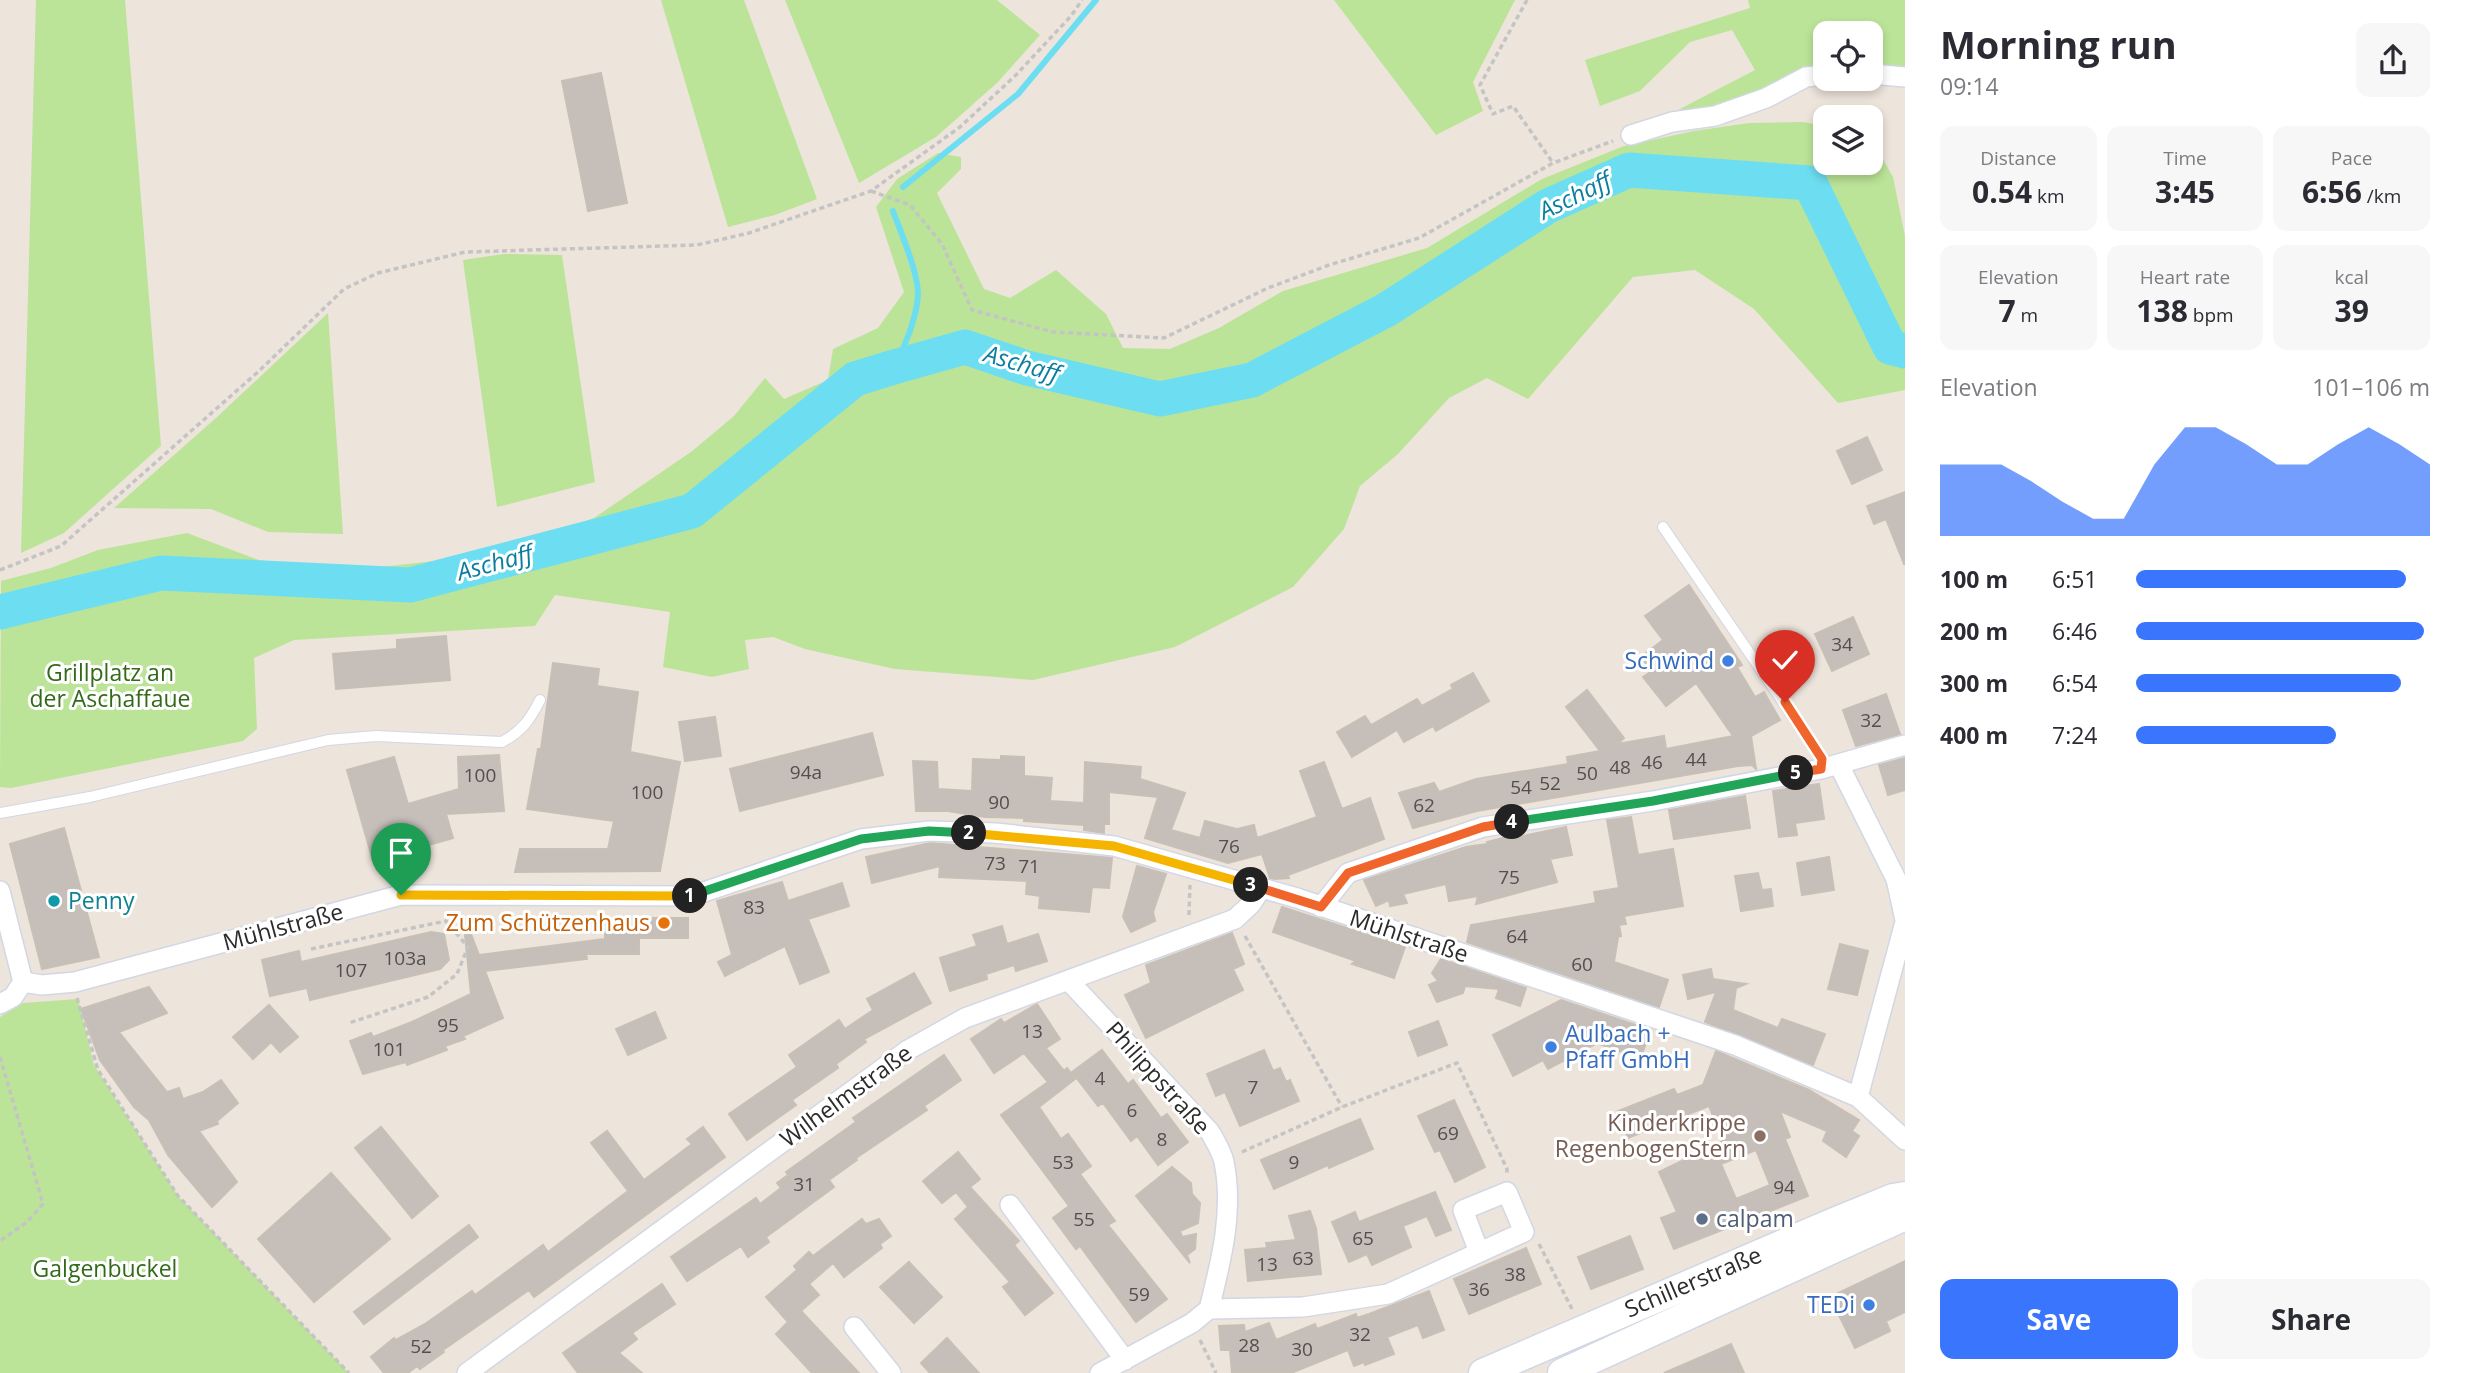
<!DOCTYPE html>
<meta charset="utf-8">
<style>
body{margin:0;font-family:"Open Sans",sans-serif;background:#f7f7f7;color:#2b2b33;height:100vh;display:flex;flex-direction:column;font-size:26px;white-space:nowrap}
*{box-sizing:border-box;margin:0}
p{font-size:23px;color:#7c7c81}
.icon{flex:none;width:38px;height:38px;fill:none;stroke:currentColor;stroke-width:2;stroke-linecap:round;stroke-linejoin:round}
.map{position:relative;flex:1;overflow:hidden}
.panel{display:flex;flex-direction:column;background:#fff;width:560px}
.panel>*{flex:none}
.fabs{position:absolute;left:1813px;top:21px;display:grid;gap:14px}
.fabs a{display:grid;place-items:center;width:70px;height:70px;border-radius:14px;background:#fff;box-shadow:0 4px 10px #0003;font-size:35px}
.pin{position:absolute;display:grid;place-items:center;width:60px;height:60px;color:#fff;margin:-72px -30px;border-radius:50% 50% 50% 0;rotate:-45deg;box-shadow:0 0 7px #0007}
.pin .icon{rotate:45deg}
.km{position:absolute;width:35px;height:35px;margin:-18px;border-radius:50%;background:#222;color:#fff;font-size:19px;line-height:35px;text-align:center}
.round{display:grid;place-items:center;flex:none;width:74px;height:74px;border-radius:14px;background:#f7f7f7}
.summary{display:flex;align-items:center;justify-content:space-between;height:119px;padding:0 35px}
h1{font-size:38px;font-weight:700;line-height:52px}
.stats{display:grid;grid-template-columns:repeat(3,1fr);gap:10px;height:119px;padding:7px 35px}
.stats div{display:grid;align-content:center;border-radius:14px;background:#f7f7f7;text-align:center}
.stats b{font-size:30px;font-weight:700}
.stats small{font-size:19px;font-weight:400}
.stats p{font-size:19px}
.chart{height:196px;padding:14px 35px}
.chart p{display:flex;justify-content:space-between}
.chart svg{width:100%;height:126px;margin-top:7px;fill:#3976fd;opacity:.7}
.cta{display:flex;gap:14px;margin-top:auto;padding:14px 35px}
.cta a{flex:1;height:80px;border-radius:14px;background:#3976fd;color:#fff;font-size:28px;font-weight:700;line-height:80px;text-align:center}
.cta a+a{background:#f7f7f7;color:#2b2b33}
ul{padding:0 35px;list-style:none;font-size:23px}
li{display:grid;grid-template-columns:112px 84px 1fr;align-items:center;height:52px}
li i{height:18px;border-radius:9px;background:#3976fd}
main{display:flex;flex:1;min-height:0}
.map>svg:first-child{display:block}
</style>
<main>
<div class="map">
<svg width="1905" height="1373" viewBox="0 0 1905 1373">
<rect width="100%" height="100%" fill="#ede4dc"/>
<path fill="#bbe498" d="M36,0H125L161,446L64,533L21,553Z
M661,0H744L817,199L775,215L728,227Z
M785,0H997L1040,35L998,82L936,137L859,183Z
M1334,0H1515L1473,82L1483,111L1436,135Z
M1748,0H1905V70L1871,68V33H1825V70L1714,108L1678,110L1755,70L1732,30L1690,42L1640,91L1600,106L1585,60L1750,8Z
M1803,122L1825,126V163H1871V138L1893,177L1905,236V390L1838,403L1754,309L1695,270L1633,277L1528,399L1487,378L1449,398L1398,454L1360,486L1344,529L1293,587L1175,647L1033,680L895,669L805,649L773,637L745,640L749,669L712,677L663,667L670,612L555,595L535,626L294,640L254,658L257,729L243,741L11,788L0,787L1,581L51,568L98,550L187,533L259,560L345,571L488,555L594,518L691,452L734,416L765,378L784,399L828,380L833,349L878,328L904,292L876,207L897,179L938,153L961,157V169L937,193L984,289L1010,298L1056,270L1106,314L1123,348L1170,349L1219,328L1283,291L1427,248L1542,179L1624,146L1694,131L1749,123Z
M504,254L562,255L595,482L497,507L463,260Z
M328,313L343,534L268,532L211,509L114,508L216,418Z
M78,999L94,1065L178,1196L349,1373H0V1017L23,1003Z"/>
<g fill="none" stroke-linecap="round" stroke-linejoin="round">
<path stroke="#6ddef1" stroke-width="6" d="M903,187L1018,94L1096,0
M893,211C901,233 918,272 918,294C917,317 905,347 894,367"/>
<path stroke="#6ddef1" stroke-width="35" d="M0,612L161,573L410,585L692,511L855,379L894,367L965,347L1027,368L1160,399L1252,380L1386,310L1548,206L1629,170L1810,183L1890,347L1905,351"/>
</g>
<path fill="#c5beb9" stroke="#c8c0b6" stroke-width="2" fill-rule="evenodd" d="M601,73L627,203L588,211L562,81Z
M1867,437L1882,470L1852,484L1837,451Z
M1905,492V564H1904L1886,519L1874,524L1867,506Z
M1689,585L1742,665L1737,667L1755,697L1764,692L1780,720L1751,736L1756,769L1752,765L1738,766L1477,811L1413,828L1399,793L1434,783L1439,792L1476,779L1568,764L1567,757L1600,751L1566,707L1587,690L1624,738L1617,744L1664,736L1666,749L1733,736L1696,683L1666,706L1643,677L1652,671L1641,657L1663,640L1645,616Z
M1853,617L1869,654L1832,671L1815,634Z
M446,636L450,680L336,689L333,654L397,649V640Z
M553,663L599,669L597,686L638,692L630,752L680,762L660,871L515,872L520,849H608L614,821L527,809L538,749H541Z
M1473,673L1489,701L1436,731L1433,726L1404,742L1397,730L1352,757L1337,732L1365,716L1371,725L1417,699L1422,706L1453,689L1451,685Z
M1886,694L1900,734L1856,746L1843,710Z
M715,717L721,756L685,761L679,722Z
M872,733L883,775L740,811L730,769Z
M499,755L504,811L446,814L453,838L373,861L347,770L394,757L408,804L459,789L458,757Z
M1001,756L1024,757V776L1052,778L1050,801L1084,803L1085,762L1141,767L1140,779L1185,793L1171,830L1200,838L1205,821L1237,829L1254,825L1257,838L1317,817L1300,771L1324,762L1342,809L1370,798L1384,839L1288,875L1289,878L1275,879L1270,878L1262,854L1228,863L1145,838L1158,797L1109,792V824H1104V833L1084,830V825L1024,821V818L985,817L948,811H916L913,761L937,762L938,789L972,791L973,759L1001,760Z
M1905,758V790L1888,795L1879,765Z
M1819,784L1824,819L1795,823L1797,835L1779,837L1773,791Z
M1745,796L1750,828L1674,839L1669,810Z
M1631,817L1638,855L1673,849L1683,906L1624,916L1626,924L1619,925L1621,936L1618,937L1614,962L1668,980L1659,1007L1467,942L1471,925L1596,903L1594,892L1619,888L1607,820Z
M1566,827L1572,855L1550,859L1557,882L1476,904L1478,896L1449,901L1446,884L1403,894L1407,903L1390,906L1389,900L1376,906L1364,880L1466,847L1487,844V842L1507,837L1508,839Z
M64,828L99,957L42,969L10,844Z
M930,843L1112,858L1109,888L1092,887L1089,912L1039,908L1040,896L1026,894L1027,881L939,877L940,866L872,883L866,857Z
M1829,857L1834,890L1802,895L1797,863Z
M1137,866L1166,874L1153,912L1155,921L1131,932L1123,917Z
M1758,873L1762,890L1771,889L1773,906L1741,911L1735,876Z
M782,882L788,901L842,883L849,906L808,919L829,972L800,984L785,946L725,976L718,962L732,955L717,901Z
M1282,907L1405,947L1394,978L1352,964L1356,961L1273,932Z
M605,918H688V938H639V954H586L587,959L485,971L503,1018L463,1036L465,1039L445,1046L447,1050L407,1065L406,1062L363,1074L350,1041L371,1033L373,1037L412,1022L471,994L465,935L471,934L479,955L605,939Z
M1002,926L1007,944L1038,934L1047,961L1016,971L1014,965L986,974L987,979L950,991L940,958L977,946L973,935Z
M431,932L444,934L449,960L440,969L310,1000L307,988L270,996L262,960L299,951L301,962Z
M1232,933L1244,964L1233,969L1243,990L1146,1038L1125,995L1151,983L1146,965Z
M1840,944L1868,951L1857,995L1828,989Z
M1441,959L1526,988L1520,1006L1496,998L1499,989L1465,986L1463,993L1437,1002L1429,985L1438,981L1432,973Z
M1711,969L1713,979L1746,984L1736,988L1733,1010L1778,1028L1782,1019L1825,1034L1813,1065L1705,1022L1716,992L1688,999L1683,975Z
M914,973L931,1003L864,1039L866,1042L836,1064L838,1068L792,1100L796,1105L747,1140L729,1114L797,1067L789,1055L839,1020L845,1029L873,1010L867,999Z
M149,987L167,1013L119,1032L167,1092L179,1088L183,1099L203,1092L221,1080L238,1103L217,1121L218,1124L199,1131L237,1182L212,1207L168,1155L149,1120L134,1107L100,1060L81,1009Z
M1561,1000L1651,1030L1640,1059L1597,1043L1548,1069L1543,1060L1513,1076L1493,1035Z
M1037,1004L1060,1039L1046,1048L1064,1071L1067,1068L1075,1079L1039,1107L1061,1139L1068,1134L1091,1166L1080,1174L1115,1221L1108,1225L1167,1299L1136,1322L1080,1246L1076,1249L1053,1218L1069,1206L1001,1115L1048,1082L1024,1053L994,1073L971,1039L1001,1019L1004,1023Z
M269,1005L298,1037L280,1052L271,1042L253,1059L233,1037Z
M655,1012L666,1038L628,1055L616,1029Z
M1438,1021L1447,1045L1418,1056L1409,1032Z
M1102,1050L1128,1084L1133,1080L1161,1118L1167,1114L1188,1142L1158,1165L1137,1136L1131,1141L1103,1103L1098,1106L1072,1072Z
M1264,1050L1273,1071L1280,1068L1286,1082L1290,1080L1299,1101L1240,1126L1225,1092L1216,1096L1207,1074Z
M1716,1051L1809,1090L1859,1120L1852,1131L1859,1136L1846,1157L1823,1141L1827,1131L1780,1111L1790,1137L1785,1139L1808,1196L1674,1249L1661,1218L1677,1212L1659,1172L1723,1141L1709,1106L1628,1138L1618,1111L1674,1089L1677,1095L1703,1085ZM1756,1150L1770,1185L1736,1199L1721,1164Z
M944,1055L961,1080L924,1106L927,1110L856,1158L857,1160L829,1180L834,1187L766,1237L769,1242L748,1257L741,1246L687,1281L671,1257L756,1198L760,1204L781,1188L777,1183L788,1175L786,1172L856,1122L853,1118Z
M1454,1100L1485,1167L1455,1182L1440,1150L1435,1152L1418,1116Z
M1360,1119L1373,1149L1329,1168L1328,1165L1274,1189L1261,1160Z
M381,1127L438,1196L412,1218L355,1148Z
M703,1127L725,1157L534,1297L529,1290L443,1350L444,1352L420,1369L417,1366L408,1373H384L371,1357L394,1338L396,1340L425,1324L472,1291L475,1295L543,1245L548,1252L628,1191L591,1143L607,1131L644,1180L692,1144L687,1139Z
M958,1152L980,1179L970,1187L1019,1241L1014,1245L1053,1293L1025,1315L1003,1287L1010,1282L955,1219L968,1207L956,1192L942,1203L923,1181Z
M1172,1167L1191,1183L1192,1194L1200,1203L1198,1223L1180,1231L1182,1237L1196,1234L1195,1249L1187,1255L1190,1263L1136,1196Z
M331,1173L390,1239L314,1302L258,1239Z
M1435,1192L1451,1230L1436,1236L1427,1216L1403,1226L1411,1247L1372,1265L1367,1254L1349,1262L1332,1222L1355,1212L1359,1222Z
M1310,1211L1316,1228L1321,1274L1248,1281L1245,1250L1267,1248L1266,1243L1296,1240L1289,1216Z
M862,1219L866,1224L879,1219L891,1236L880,1244L882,1248L844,1277L833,1263L809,1284L819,1295L801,1311L859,1373H812L776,1334L788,1322L766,1297L797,1270L794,1266L809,1252L813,1256Z
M469,1225L478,1237L364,1324L354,1312Z
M1630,1236L1643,1269L1591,1289L1578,1257Z
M1526,1248L1541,1284L1469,1314L1454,1279Z
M1905,1261V1312L1886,1321L1890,1331L1855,1348L1830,1297Z
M909,1262L942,1297L914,1323L880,1287Z
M662,1284L675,1304L632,1333L637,1339L619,1353L642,1373H578L563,1353Z
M1429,1291L1444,1330L1423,1338L1418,1325L1387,1337L1394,1354L1365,1365L1364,1362L1354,1366L1348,1350L1291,1373H1232L1230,1350H1221L1219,1326L1244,1325L1245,1332L1269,1323L1276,1340L1315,1324L1317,1329L1356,1314L1357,1318L1369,1314Z
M947,1338L966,1359L979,1373H930L921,1363Z
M1731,1344L1744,1373H1664Z"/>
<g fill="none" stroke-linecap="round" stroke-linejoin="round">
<g stroke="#d2d7e4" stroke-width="12">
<path id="service" d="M1663,527L1822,759L1821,769
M0,813L90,797L328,740L376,736L502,742C522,731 530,720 540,700"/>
</g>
<g stroke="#d2d7e4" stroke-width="22">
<path id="minor" d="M1871,74L1905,77
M1631,135L1672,122L1715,116L1766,98L1806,77L1825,75
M1839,765L1896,879L1905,920
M0,891L23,982
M1321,907L1348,873L1483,827L1653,801L1821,769L1905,745
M1069,981L1210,1132C1215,1141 1222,1152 1224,1162C1234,1211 1221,1262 1209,1309
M23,982L42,985L75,982L401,895L692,896L861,839L929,831L996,833L1114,846L1297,898L1735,1045L1858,1097L1905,1140
M0,1004L13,997L23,982
M1858,1097L1905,922
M1010,1205L1125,1360
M854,1327L891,1373
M467,1373L908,1050L965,1018L1235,919L1251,904L1261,889
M1100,1373L1192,1323L1209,1309L1303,1307L1388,1294L1524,1232L1507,1192L1463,1210L1479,1252"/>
</g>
<g stroke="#d2d7e4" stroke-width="31">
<path id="secondary" d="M1483,1373L1834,1222L1893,1198L1905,1196
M1562,1373L1905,1216"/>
</g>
<path stroke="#c4c4c4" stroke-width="3.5" stroke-dasharray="5 3.5" stroke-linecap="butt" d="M1527,0L1480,85L1493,114L1513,106L1553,163
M871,191L910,205L942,244L972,310L1053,332L1164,338L1268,288L1329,265L1419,238L1553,163L1613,141
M0,570L61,546L259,371L344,289L378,273L465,252L697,245L749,233L871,191L960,127L1015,76L1071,16L1082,0
M1189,915L1190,885
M1245,936L1342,1107
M311,949L446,921L468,947L457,974L428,997L349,1023
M77,998L98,1070L178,1196L349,1373
M0,1057L43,1204L27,1222L0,1241
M1242,1152L1342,1107L1457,1063L1507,1169V1175
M1539,1244L1572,1309
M1200,1340L1216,1373"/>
<use href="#service" stroke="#fff" stroke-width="10"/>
<use href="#minor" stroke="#fff" stroke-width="19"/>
<use href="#secondary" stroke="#fff" stroke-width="28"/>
</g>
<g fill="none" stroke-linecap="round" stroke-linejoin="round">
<g stroke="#fff" stroke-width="14">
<path id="split-1" d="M401,895L690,896"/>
</g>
<g stroke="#fff" stroke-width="14">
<path id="split-2" d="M690,896L861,839L929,831L969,833"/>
</g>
<g stroke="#fff" stroke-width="14">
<path id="split-3" d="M969,833L1114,846L1251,885"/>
</g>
<g stroke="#fff" stroke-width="14">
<path id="split-4" d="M1251,885L1321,907L1348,873L1483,827L1512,822"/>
</g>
<g stroke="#fff" stroke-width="14">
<path id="split-5" d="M1512,822L1653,801L1796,773"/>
</g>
<g stroke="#fff" stroke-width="14">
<path id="split-6" d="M1785,702L1822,759L1821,769L1796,773"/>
</g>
<use href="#split-1" stroke="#f5b400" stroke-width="9"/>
<use href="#split-2" stroke="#22a559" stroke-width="9"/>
<use href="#split-3" stroke="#f5b400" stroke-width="9"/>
<use href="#split-4" stroke="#f0652b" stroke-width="9"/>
<use href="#split-5" stroke="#22a559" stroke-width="9"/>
<use href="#split-6" stroke="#f0652b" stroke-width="9"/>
</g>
<g fill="#3f7fe0" stroke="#fff" stroke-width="2.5">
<circle cx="1728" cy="661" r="7"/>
<circle cx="1551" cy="1047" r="7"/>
<circle cx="1869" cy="1305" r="7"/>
</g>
<circle fill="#0f9aa8" stroke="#fff" stroke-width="2.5" cx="54" cy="901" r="7"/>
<circle fill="#e8710a" stroke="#fff" stroke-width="2.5" cx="664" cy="923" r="7"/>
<circle fill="#8d6e63" stroke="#fff" stroke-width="2.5" cx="1760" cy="1136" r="7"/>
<circle fill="#5c6f8a" stroke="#fff" stroke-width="2.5" cx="1702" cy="1219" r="7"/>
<g text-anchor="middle" stroke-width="6" stroke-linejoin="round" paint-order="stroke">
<g font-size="19" fill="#52504e">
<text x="1842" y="651">34</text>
<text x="1871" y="727">32</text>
<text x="1696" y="766">44</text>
<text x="1652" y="769">46</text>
<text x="1620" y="774">48</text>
<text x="806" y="779">94a</text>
<text x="1587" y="780">50</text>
<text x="480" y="782">100</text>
<text x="1550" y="790">52</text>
<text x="1521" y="794">54</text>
<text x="647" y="799">100</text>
<text x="999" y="809">90</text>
<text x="1424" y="812">62</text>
<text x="1229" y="853">76</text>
<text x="995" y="870">73</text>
<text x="1029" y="873">71</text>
<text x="1509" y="884">75</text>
<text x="754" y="914">83</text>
<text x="1517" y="943">64</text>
<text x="405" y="965">103a</text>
<text x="1582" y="971">60</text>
<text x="351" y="977">107</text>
<text x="448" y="1032">95</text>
<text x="1032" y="1038">13</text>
<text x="389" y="1056">101</text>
<text x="1100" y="1085">4</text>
<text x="1253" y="1094">7</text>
<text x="1132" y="1117">6</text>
<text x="1448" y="1140">69</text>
<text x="1162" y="1146">8</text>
<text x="1063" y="1169">53</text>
<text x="1294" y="1169">9</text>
<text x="804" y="1191">31</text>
<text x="1784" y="1194">94</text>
<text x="1084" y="1226">55</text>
<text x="1363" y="1245">65</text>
<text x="1303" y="1265">63</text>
<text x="1267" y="1271">13</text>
<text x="1515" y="1281">38</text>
<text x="1479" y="1296">36</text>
<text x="1139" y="1301">59</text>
<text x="1360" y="1341">32</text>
<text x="1249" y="1352">28</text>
<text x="421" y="1353">52</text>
<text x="1302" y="1356">30</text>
</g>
<g font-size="23" fill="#366cbe" stroke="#fff" text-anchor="end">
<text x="1714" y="669">Schwind</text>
<text x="1565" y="1042" text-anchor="start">Aulbach +<tspan x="1565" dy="26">Pfaff GmbH</tspan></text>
<text x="1855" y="1313">TEDi</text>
</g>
<g font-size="23" fill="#336a19" stroke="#fff">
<text x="110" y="681">Grillplatz an<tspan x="110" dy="26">der Aschaffaue</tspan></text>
<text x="105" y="1277">Galgenbuckel</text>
</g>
<g font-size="23" fill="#0d838f" stroke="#fff" text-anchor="start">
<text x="68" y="909">Penny</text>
</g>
<g font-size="23" fill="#c56008" stroke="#fff" text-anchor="end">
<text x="650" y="931">Zum Schützenhaus</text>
</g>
<g font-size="23" fill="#2b2b2b" stroke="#fff">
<text transform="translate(283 927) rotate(-15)" y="8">Mühlstraße</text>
<text transform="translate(1409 936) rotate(18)" y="8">Mühlstraße</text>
<text transform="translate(1158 1078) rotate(48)" y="8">Philippstraße</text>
<text transform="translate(846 1096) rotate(-36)" y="8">Wilhelmstraße</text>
<text transform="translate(1693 1282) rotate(-23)" y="8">Schillerstraße</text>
</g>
<g font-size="23" fill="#785e54" stroke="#fff" text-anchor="end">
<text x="1746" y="1131">Kinderkrippe<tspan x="1746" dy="26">RegenbogenStern</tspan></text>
</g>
<g font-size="23" fill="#4e5e75" stroke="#fff" text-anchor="start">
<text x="1716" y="1227">calpam</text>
</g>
<g font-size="24" font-style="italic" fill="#0b7e9f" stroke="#fff">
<text transform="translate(1575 196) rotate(-26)" y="8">Aschaff</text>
<text transform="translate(1022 364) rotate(16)" y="8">Aschaff</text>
<text transform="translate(495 563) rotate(-15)" y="8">Aschaff</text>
</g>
</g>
</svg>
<div class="fabs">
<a><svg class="icon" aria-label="locate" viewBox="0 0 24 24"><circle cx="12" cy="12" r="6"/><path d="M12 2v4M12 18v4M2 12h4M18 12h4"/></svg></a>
<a><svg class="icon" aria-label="layers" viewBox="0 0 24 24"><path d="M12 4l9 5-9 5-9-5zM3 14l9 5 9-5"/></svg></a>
</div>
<div class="pin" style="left:401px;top:895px;background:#1e9e55"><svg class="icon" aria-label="arrive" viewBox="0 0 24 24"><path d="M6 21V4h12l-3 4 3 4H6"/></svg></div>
<div class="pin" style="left:1785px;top:702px;background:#d93025"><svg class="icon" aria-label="check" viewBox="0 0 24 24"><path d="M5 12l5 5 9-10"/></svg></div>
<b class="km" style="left:690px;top:896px">1</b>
<b class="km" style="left:969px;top:833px">2</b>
<b class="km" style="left:1251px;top:885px">3</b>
<b class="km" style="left:1512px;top:822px">4</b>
<b class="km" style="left:1796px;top:773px">5</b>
</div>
<section class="panel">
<div class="summary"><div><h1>Morning run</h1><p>09:14</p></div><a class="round"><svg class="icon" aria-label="share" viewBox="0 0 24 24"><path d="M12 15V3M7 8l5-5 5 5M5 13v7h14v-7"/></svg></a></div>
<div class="stats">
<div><p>Distance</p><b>0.54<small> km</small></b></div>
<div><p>Time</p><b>3:45</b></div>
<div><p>Pace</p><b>6:56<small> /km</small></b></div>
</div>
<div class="stats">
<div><p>Elevation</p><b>7<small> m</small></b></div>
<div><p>Heart rate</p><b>138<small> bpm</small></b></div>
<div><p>kcal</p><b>39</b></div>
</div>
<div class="chart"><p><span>Elevation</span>101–106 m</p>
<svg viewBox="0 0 160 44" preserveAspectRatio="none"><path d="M0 44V19L10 19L20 19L30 25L40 32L50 38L60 38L70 19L80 6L90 6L100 12L110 19L120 19L130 12L140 6L150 12L160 19V44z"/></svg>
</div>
<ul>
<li><b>100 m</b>6:51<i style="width:92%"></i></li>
<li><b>200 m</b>6:46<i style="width:98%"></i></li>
<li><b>300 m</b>6:54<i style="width:90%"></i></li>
<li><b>400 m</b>7:24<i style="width:68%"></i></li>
</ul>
<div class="cta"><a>Save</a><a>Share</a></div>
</section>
</main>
